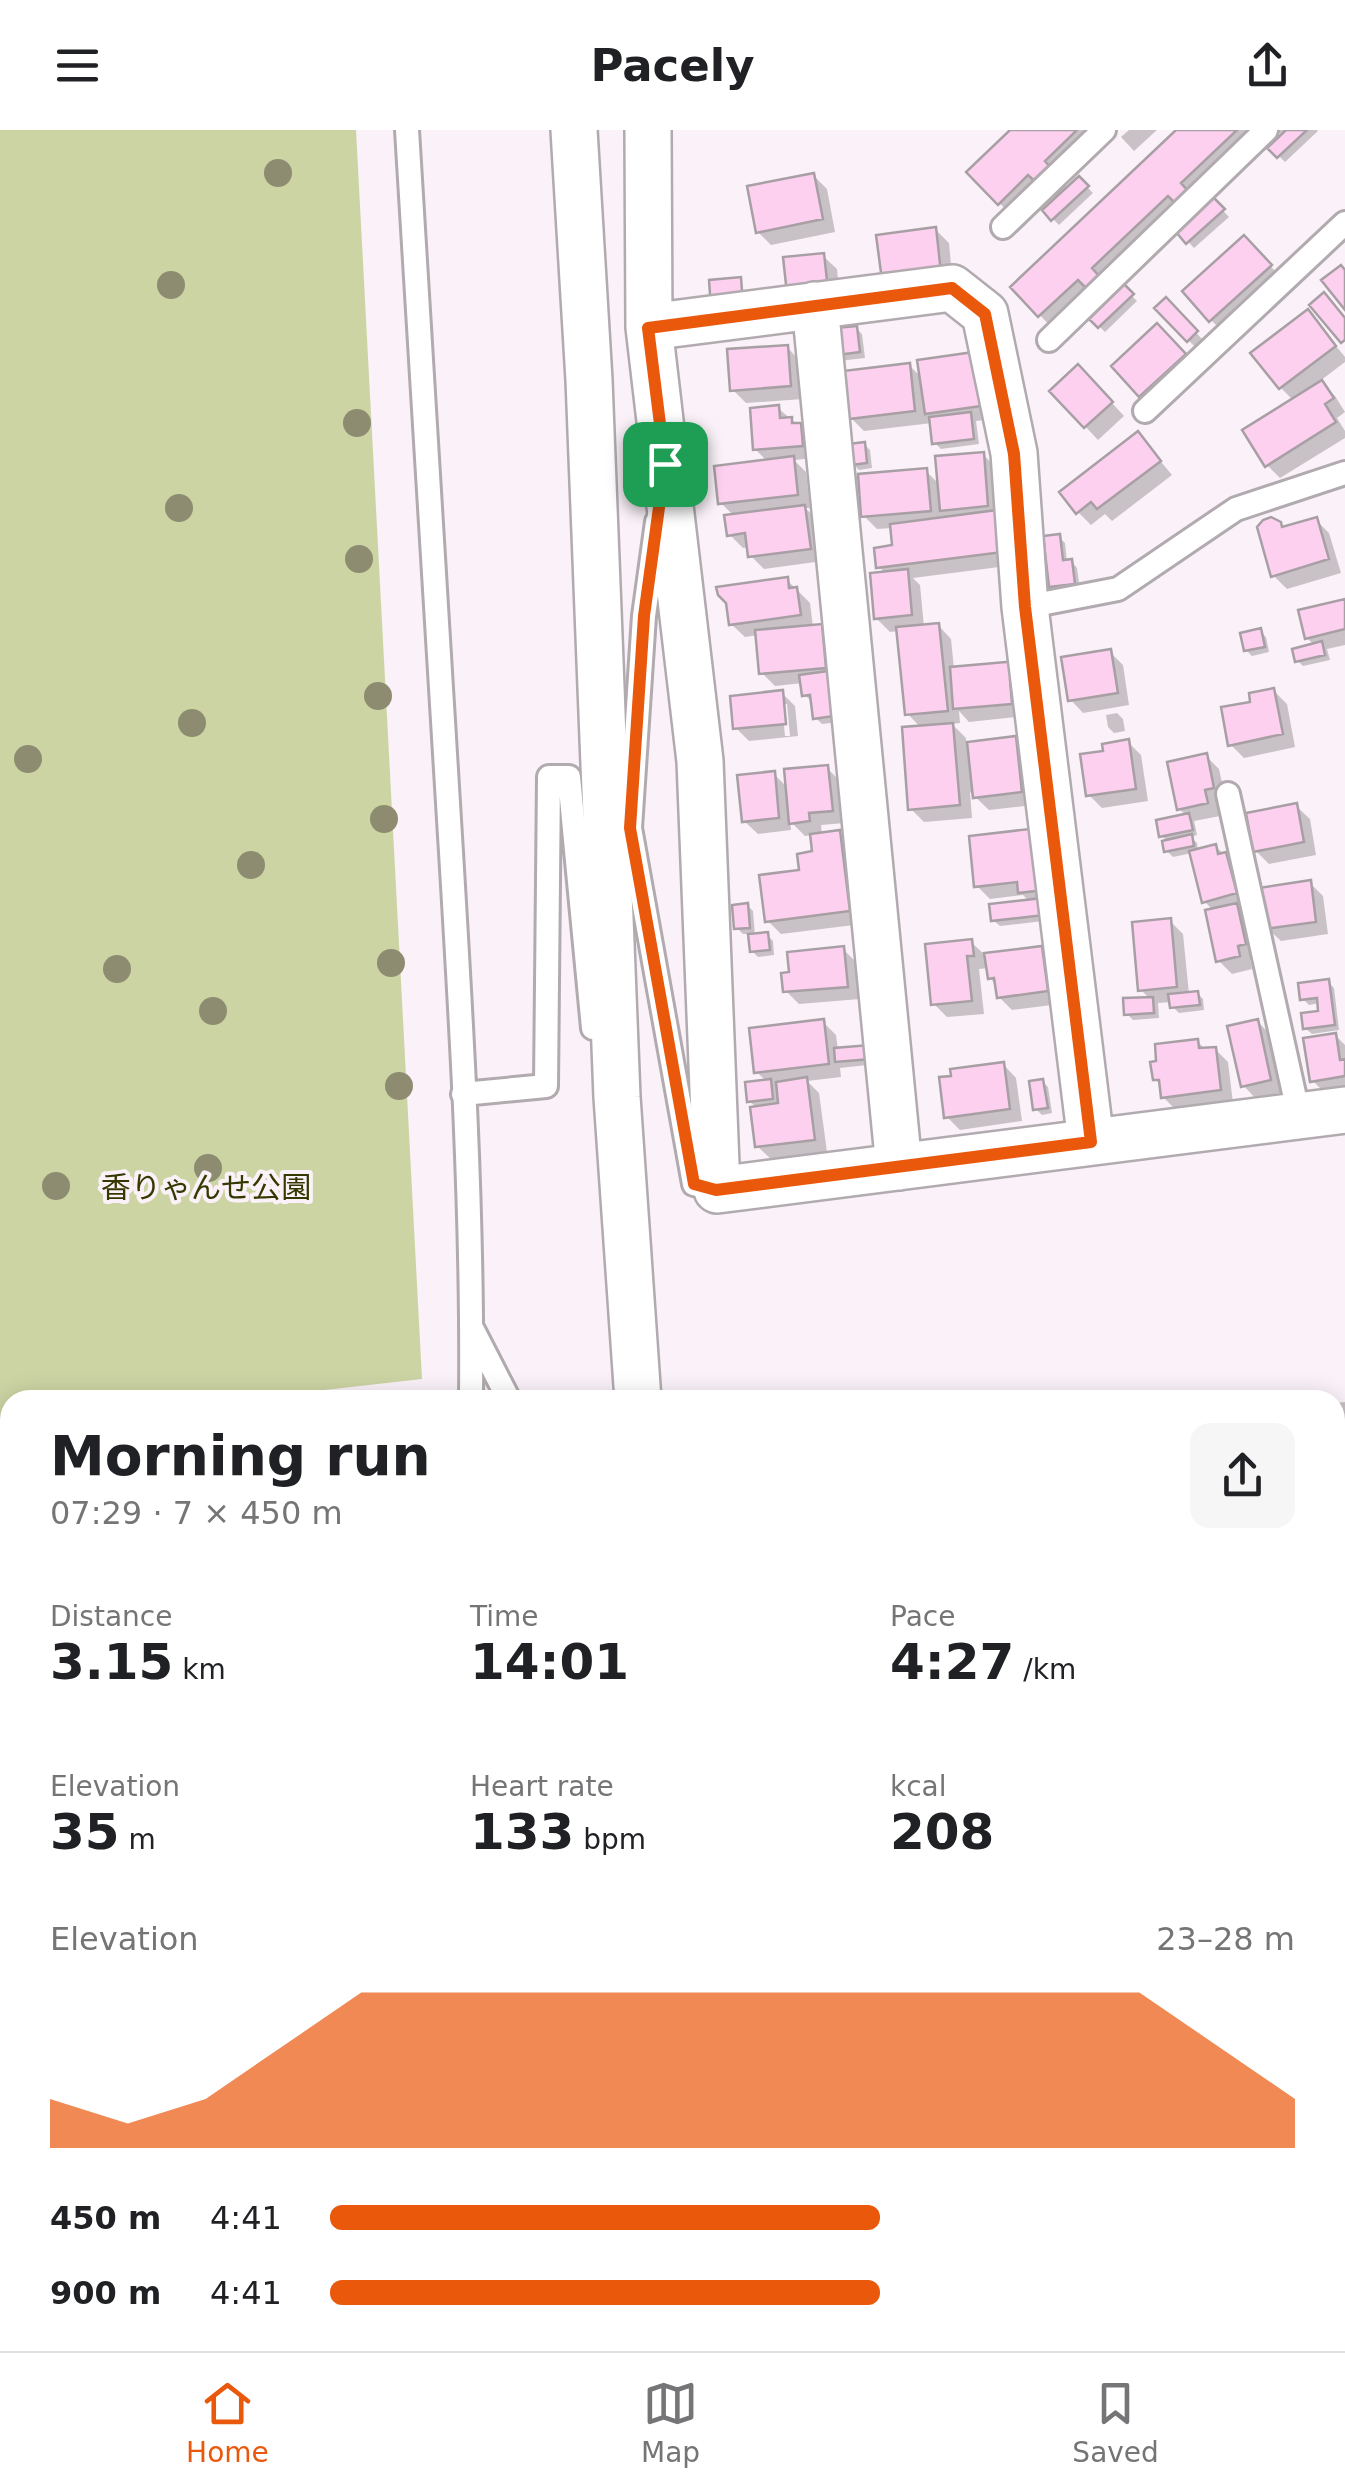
<!DOCTYPE html>
<meta charset="utf-8">
<style>
body{margin:0;font-family:"DejaVu Sans","Noto Sans JP",sans-serif;background:#f6f6f6;color:#202124;height:100vh;display:flex;flex-direction:column;font-size:38px;white-space:nowrap}
*{box-sizing:border-box;margin:0}
p{font-size:32px;color:#757577}
.icon{flex:none;width:55px;height:55px;fill:none;stroke:currentColor;stroke-width:2;stroke-linecap:round;stroke-linejoin:round}
.map{position:relative;flex:1;overflow:hidden}
.drawer{position:absolute;left:0px;top:1260px;width:1345px;height:962px;display:flex;flex-direction:column;background:#fff;border-radius:30px 30px 0 0;box-shadow:0 5px 25px #0003}
.drawer>*{flex:none}
.pin{position:absolute;display:grid;place-items:center;width:85px;height:85px;color:#fff;margin:-42px;border-radius:20px;box-shadow:0 5px 15px #0006}
.round{display:grid;place-items:center;flex:none;width:105px;height:105px;border-radius:20px;background:#f6f6f6}
.headline{display:flex;align-items:center;justify-content:space-between;height:170px;padding:0 50px}
h1{font-size:55px;font-weight:700;line-height:75px}
.stats{display:grid;grid-template-columns:repeat(3,1fr);gap:15px;height:170px;padding:10px 50px}
.stats div{display:grid;align-content:center}
.stats b{font-size:50px;font-weight:700}
.stats small{font-size:28px;font-weight:400}
.stats p{font-size:28px}
.chart{height:280px;padding:20px 50px}
.chart p{display:flex;justify-content:space-between}
.chart svg{width:100%;height:180px;margin-top:10px;fill:#ea580c;opacity:.7}
ul{padding:0 50px;list-style:none;font-size:32px}
li{display:grid;grid-template-columns:160px 120px 1fr;align-items:center;height:75px}
li i{height:25px;border-radius:12px;background:#ea580c}
header{display:flex;justify-content:space-between;align-items:center;height:130px;padding:0 50px;background:#fff;font-size:45px;font-weight:700}
.tab-bar{display:flex;justify-content:space-around;align-items:center;height:140px;border-top:2px solid #e0e0e0;background:#fff;font-size:28px;color:#757577}
.tab-bar a{display:grid;justify-items:center;gap:5px}
.tab-bar .selected{color:#ea580c}
.map>svg:first-child{display:block}
</style>
<header><svg class="icon" aria-label="menu" viewBox="0 0 24 24"><path d="M4 6h16M4 12h16M4 18h16"/></svg>Pacely<svg class="icon" aria-label="share" viewBox="0 0 24 24"><path d="M12 15V3M7 8l5-5 5 5M5 13v7h14v-7"/></svg></header>
<div class="map">
<svg width="1345" height="2221" viewBox="0 0 1345 2221">
<rect width="100%" height="100%" fill="#faf2f8"/>
<path fill="#ccd4a4" d="M0,0H356L422,1249L236,1270H10V1295L0,1296Z"/>
<path fill="#0003" fill-rule="evenodd" d="M1013,0H1117L1063,52L1069,59L1079,49L1093,63L1059,95L1045,81L1057,70L1050,63L1019,93L969,42Z
M1129,0H1157L1134,21L1121,7Z
M1180,0H1317L1318,1L1285,32L1271,18L1283,6L1278,1L1199,75L1204,80L1214,71L1229,87L1194,118L1179,102L1194,89L1190,84L1110,160L1116,166L1124,158L1137,171L1105,202L1092,189L1107,175L1100,168L1060,206L1013,157Z
M813,45L827,59L835,102L771,115L758,102Z
M936,100L949,113L953,156L884,149Z
M1257,121L1283,150L1224,203L1211,190Z
M823,126L837,139L840,172L786,129Z
M1166,170L1202,209L1194,216L1158,178Z
M1308,182L1345,227V232L1320,251L1335,266L1345,282L1337,288L1345,301V308L1280,348L1267,335L1294,271L1281,258Z
M856,198L862,204L865,228L839,231Z
M1170,210L1197,239L1154,278L1115,236Z
M787,217L800,231L803,269L746,273L733,260Z
M920,232L1000,288L976,291L979,314L941,319L935,313L932,293L864,301L851,288L909,235L923,249Z
M1091,250L1124,286L1098,310L1052,261Z
M778,278L814,309L815,328L794,330L806,342L810,378H805L818,390L823,431L764,439L750,425L749,417L743,418L729,404L734,386L721,373L768,332L755,319Z
M1138,304L1172,345L1112,391L1105,384L1091,395L1078,382Z
M864,314L870,320L872,338L859,340L853,334Z
M983,324L996,338L1015,435L913,448L920,455L924,497L938,495L951,509L954,539L1017,533L1024,586L969,592L959,581L960,593L952,594L966,608V614L1015,608L1029,622L1034,675L989,680L970,662L972,688L924,692L911,679L921,598L908,584L899,501L890,502L876,488L886,444L879,437L895,418L893,398L877,399L864,386L926,341L940,355Z
M1316,390L1329,403L1341,443L1287,459L1273,445L1279,394L1284,399Z
M1059,407L1065,413L1067,432L1071,431L1077,438L1080,459L1058,462L1052,456Z
M787,450L810,473L813,497L821,496L834,510L839,592L822,594L816,588L813,571H811L805,565L803,553L775,556L762,543L758,505L745,507L731,494Z
M1345,472V515L1327,519L1330,530L1303,536L1297,530L1315,516L1307,508Z
M1260,501L1266,507L1269,522L1252,526L1246,520Z
M1110,522L1123,535L1129,575L1083,583L1070,569Z
M1274,561L1287,574L1295,617L1244,628L1230,614L1253,574Z
M782,563L795,576L798,606L749,611L736,598ZM782,574H787L790,606H785Z
M1117,583L1123,589L1125,601L1114,603L1108,597L1106,585Z
M1128,612L1141,625L1148,671L1102,678L1089,665L1105,623Z
M1206,626L1219,639L1226,671L1217,673L1220,686L1194,691L1197,705L1191,707L1197,713L1198,721L1215,716L1239,738L1249,776L1239,779L1249,789L1258,827L1250,829L1252,839L1232,844L1219,831L1214,781L1204,771L1192,723L1173,727L1167,721L1168,712L1162,706L1187,686L1179,679Z
M827,638L840,651L845,693L821,695L822,705L839,703L852,716L862,794L781,804L768,791L815,723L813,705L805,706L790,691L791,700L758,704L744,691L774,644L788,658Z
M1296,676L1310,689L1316,725L1269,734L1256,721Z
M1030,702L1043,791L1000,796L993,790L1030,772L1023,765L990,769L977,756Z
M1310,753L1323,766L1328,804L1281,811L1267,798Z
M747,775L753,781L755,806L767,805L773,811L774,825L758,827L752,821L751,804H743L737,798Z
M1170,791L1183,804L1189,864L1197,863L1203,869L1204,880L1179,883L1173,877L1172,872L1158,873L1159,888L1133,890L1127,884L1150,869L1141,860Z
M971,812L985,825L1041,818L1055,832L1060,874L1012,880L999,867L997,856L990,848L989,838L979,839L984,884L947,887L934,874Z
M843,819L856,832L860,869L799,874L786,861Z
M1328,852L1334,858L1339,900L1312,904L1305,898L1321,883L1320,873L1309,875L1303,869Z
M823,892L836,905L838,920L869,918L876,934L840,938L841,947L807,951L819,963L827,1022L771,1029L757,1016V978L749,971L767,952L757,942Z
M1258,892L1271,905L1283,962L1256,969L1243,955Z
M1335,905L1345,915V961L1326,964L1312,950Z
M1197,911L1206,920L1215,919L1228,932L1233,973L1176,980L1163,967L1162,956L1155,949Z
M1003,934L1016,948L1022,991L960,1000L946,986Z
M1042,951L1048,957L1052,983L1042,985L1036,979Z
M1345,1272V1289L1335,1290V1273Z
M809,2212H881V2221H810Z
M949,2212H1008V2221H956Z
M1023,2212H1077V2219L1030,2220Z"/>
<g fill="none" stroke-linecap="round" stroke-linejoin="round">
<path stroke="#abb383" stroke-width="65" d="M1335,2055L1345,2016
M1270,2221L1274,2212"/>
</g>
<path fill="#fed0f0" stroke="#a79fa4" stroke-width="2.5" d="M1010,0H1077L1045,31L1051,38L1037,53L1028,45L998,75L966,42Z
M1176,0H1237L1181,53L1188,61L1175,73L1168,66L1092,138L1099,146L1086,158L1078,150L1038,187L1010,157Z
M1286,0H1307L1277,28L1267,18Z
M814,43L823,89L756,103L747,56Z
M1079,46L1089,56L1051,91L1042,80Z
M1214,68L1225,79L1186,114L1176,102Z
M936,97L941,143L882,150L876,105Z
M1244,105L1272,135L1209,192L1182,161Z
M824,123L828,160L787,164L783,127Z
M1341,135L1345,140V180L1321,150Z
M741,147L743,175L711,178L709,150Z
M1124,154L1134,164L1098,198L1089,189Z
M1324,162L1345,188V210L1341,213L1309,175Z
M1166,167L1198,201L1187,212L1154,178Z
M1308,179L1336,216L1279,259L1250,223Z
M1157,193L1186,224L1139,267L1111,236Z
M857,196L860,222L830,226L835,198Z
M788,215L791,256L730,261L727,219Z
M981,221L988,275L925,284L917,230Z
M910,233L915,281L849,289L843,241Z
M1078,234L1113,272L1084,298L1049,261Z
M1322,250L1334,268L1325,274L1336,292L1265,337L1242,300Z
M779,275L780,288L792,287V293H801L803,316L753,320L750,278Z
M971,282L974,309L932,314L929,287Z
M1138,301L1161,331L1097,379L1091,372L1076,384L1059,362Z
M865,312L867,333L851,335L848,314Z
M984,322L988,376L940,381L935,326Z
M794,326L798,365L718,374L714,336Z
M927,338L931,381L861,387L858,344Z
M805,375L811,419L748,427L745,403L727,406L724,385Z
M997,380L1003,422L876,438L874,418L892,415L890,394Z
M1271,387L1281,392L1282,397L1317,387L1329,429L1271,447L1257,397L1263,390Z
M1060,404L1063,430L1072,429L1075,454L1049,457L1043,406Z
M908,439L912,485L874,489L870,443Z
M788,447L789,458L797,457L801,485L729,495L726,473L718,465L716,457Z
M1345,469V499L1305,509L1298,480Z
M939,493L948,581L905,585L896,497Z
M822,494L826,538L759,544L755,500Z
M1261,498L1265,517L1244,521L1240,503Z
M1322,511L1325,525L1295,532L1292,519Z
M1111,519L1118,563L1068,571L1061,527Z
M1017,531L1019,549L1010,550L1012,574L953,579L950,537Z
M828,541L834,586L813,589L810,565L802,566L799,545Z
M1274,558L1283,604L1228,616L1221,577L1250,572L1249,563Z
M783,560L786,594L733,599L730,566Z
M953,593L960,675L908,680L902,597Z
M1016,606L1022,662L973,668L967,612Z
M1129,609L1136,659L1086,666L1080,624L1103,621L1102,614Z
M1207,623L1214,658L1205,660L1208,673L1177,680L1167,632Z
M828,635L833,681L809,683L810,691L789,694L784,639Z
M775,641L779,688L742,692L737,645Z
M1297,673L1304,712L1253,722L1246,683Z
M1189,683L1193,700L1159,707L1156,690Z
M1030,699L1044,760L1018,763L1017,752L974,757L969,706Z
M840,700L850,781L765,792L759,745L799,740L797,724L812,721L810,704Z
M1192,704L1194,716L1164,722L1162,711Z
M1216,714L1218,724L1226,722L1237,763L1202,773L1189,721Z
M1311,750L1316,792L1265,799L1259,758Z
M1043,768L1045,785L991,791L989,774Z
M748,773L750,798L734,799L732,775Z
M1237,773L1246,814L1238,816L1240,826L1216,832L1205,780Z
M1171,788L1177,857L1138,861L1132,792Z
M768,802L770,820L750,822L748,804Z
M972,809L974,826H967L972,871L931,875L925,814Z
M844,816L848,857L783,862L781,843L789,842L787,822Z
M1042,816L1048,861L997,868L994,848L988,849L984,823Z
M1329,849L1335,895L1303,899L1301,883L1318,881L1317,868L1300,870L1298,853Z
M1198,861L1200,875L1170,878L1168,864Z
M1153,867L1154,883L1124,885L1123,868Z
M824,889L829,934L754,943L749,898Z
M1258,889L1271,950L1241,957L1227,896Z
M1336,903L1340,930L1345,929V946L1310,952L1303,908Z
M1198,909L1199,918L1216,917L1221,960L1161,968L1159,950H1153L1150,932L1156,931L1155,914Z
M870,915L871,929L835,932L834,918Z
M1004,932L1010,979L944,988L939,947L951,946L950,939Z
M807,947L815,1010L755,1017L750,977L778,973L776,952Z
M771,949L773,969L747,972L745,952Z
M1043,949L1048,978L1033,980L1029,951Z
M807,2212H869V2221H807Z"/>
<g fill="none" stroke-linecap="round" stroke-linejoin="round">
<g stroke="#b1aaaf" stroke-width="28">
<path id="service" d="M407,0C419,224 434,448 448,673C460,871 473,1071 471,1270
M1003,97L1104,0
M1049,210L1266,0
M1145,281L1345,93
M657,392L644,486L630,698L694,1054L717,1060
M1025,477L1118,459L1236,379L1345,343
M1228,664L1299,986
M463,964L546,956L549,647H569L593,898
M473,1200L509,1270
M0,2016L10,2012
M563,2212L564,2221"/>
</g>
<g stroke="#b1aaaf" stroke-width="50">
<path id="minor" d="M574,0L589,250L617,967L638,1270
M648,0L649,197L700,631L717,1060L1345,980
M815,175L899,1037
M649,197L952,158L985,184L1014,323L1025,477L1091,1012
M1335,1645L1345,1644
M1335,1818L1345,1794
M682,2212V2221
M908,2212L909,2221
M1119,2221L1128,2212"/>
</g>
<use href="#service" stroke="#fff" stroke-width="22"/>
<use href="#minor" stroke="#fff" stroke-width="45"/>
</g>
<g fill="#8d8c70">
<circle cx="278" cy="43" r="14"/>
<circle cx="171" cy="155" r="14"/>
<circle cx="357" cy="293" r="14"/>
<circle cx="179" cy="378" r="14"/>
<circle cx="359" cy="429" r="14"/>
<circle cx="378" cy="566" r="14"/>
<circle cx="192" cy="593" r="14"/>
<circle cx="28" cy="629" r="14"/>
<circle cx="384" cy="689" r="14"/>
<circle cx="251" cy="735" r="14"/>
<circle cx="391" cy="833" r="14"/>
<circle cx="117" cy="839" r="14"/>
<circle cx="213" cy="881" r="14"/>
<circle cx="399" cy="956" r="14"/>
<circle cx="208" cy="1038" r="14"/>
<circle cx="56" cy="1056" r="14"/>
</g>
<g fill="none" stroke-linecap="round" stroke-linejoin="round">
<g stroke="#fff" stroke-width="20">
<path id="route" d="M952,158L985,184L1014,324L1025,477L1091,1012L716,1060L694,1054L630,698L644,486L665,334L648,198Z"/>
</g>
<use href="#route" stroke="#ea580c" stroke-width="12"/>
</g>
<g text-anchor="middle" stroke-width="8" stroke-linejoin="round" paint-order="stroke">
<g font-size="30" fill="#343900" stroke="#faf2f8">
<text x="206" y="1068">香りゃんせ公園</text>
</g>
</g>
</svg>
<div class="pin" style="left:665px;top:334px;background:#1e9e55"><svg class="icon" aria-label="arrive" viewBox="0 0 24 24"><path d="M6 21V4h12l-3 4 3 4H6"/></svg></div>
<section class="drawer">
<div class="headline"><div><h1>Morning run</h1><p>07:29 · 7 × 450 m</p></div><a class="round"><svg class="icon" aria-label="share" viewBox="0 0 24 24"><path d="M12 15V3M7 8l5-5 5 5M5 13v7h14v-7"/></svg></a></div>
<div class="stats">
<div><p>Distance</p><b>3.15<small> km</small></b></div>
<div><p>Time</p><b>14:01</b></div>
<div><p>Pace</p><b>4:27<small> /km</small></b></div>
</div>
<div class="stats">
<div><p>Elevation</p><b>35<small> m</small></b></div>
<div><p>Heart rate</p><b>133<small> bpm</small></b></div>
<div><p>kcal</p><b>208</b></div>
</div>
<div class="chart"><p><span>Elevation</span>23–28 m</p>
<svg viewBox="0 0 160 44" preserveAspectRatio="none"><path d="M0 44V32L10 38L20 32L30 19L40 6L50 6L60 6L70 6L80 6L90 6L100 6L110 6L120 6L130 6L140 6L150 19L160 32V44z"/></svg>
</div>
<ul>
<li><b>450 m</b>4:41<i style="width:57%"></i></li>
<li><b>900 m</b>4:41<i style="width:57%"></i></li>
</ul>
</section>
</div>
<nav class="tab-bar">
<a class="selected"><svg class="icon" aria-label="home" viewBox="0 0 24 24"><path d="M3 11l9-7 9 7M6 9v11h12V9"/></svg>Home</a>
<a><svg class="icon" aria-label="map" viewBox="0 0 24 24"><path d="M3 6l6-2 6 2 6-2v14l-6 2-6-2-6 2zM9 4v14M15 6v14"/></svg>Map</a>
<a><svg class="icon" aria-label="saved" viewBox="0 0 24 24"><path d="M7 4h10v16l-5-4-5 4z"/></svg>Saved</a>
</nav>
